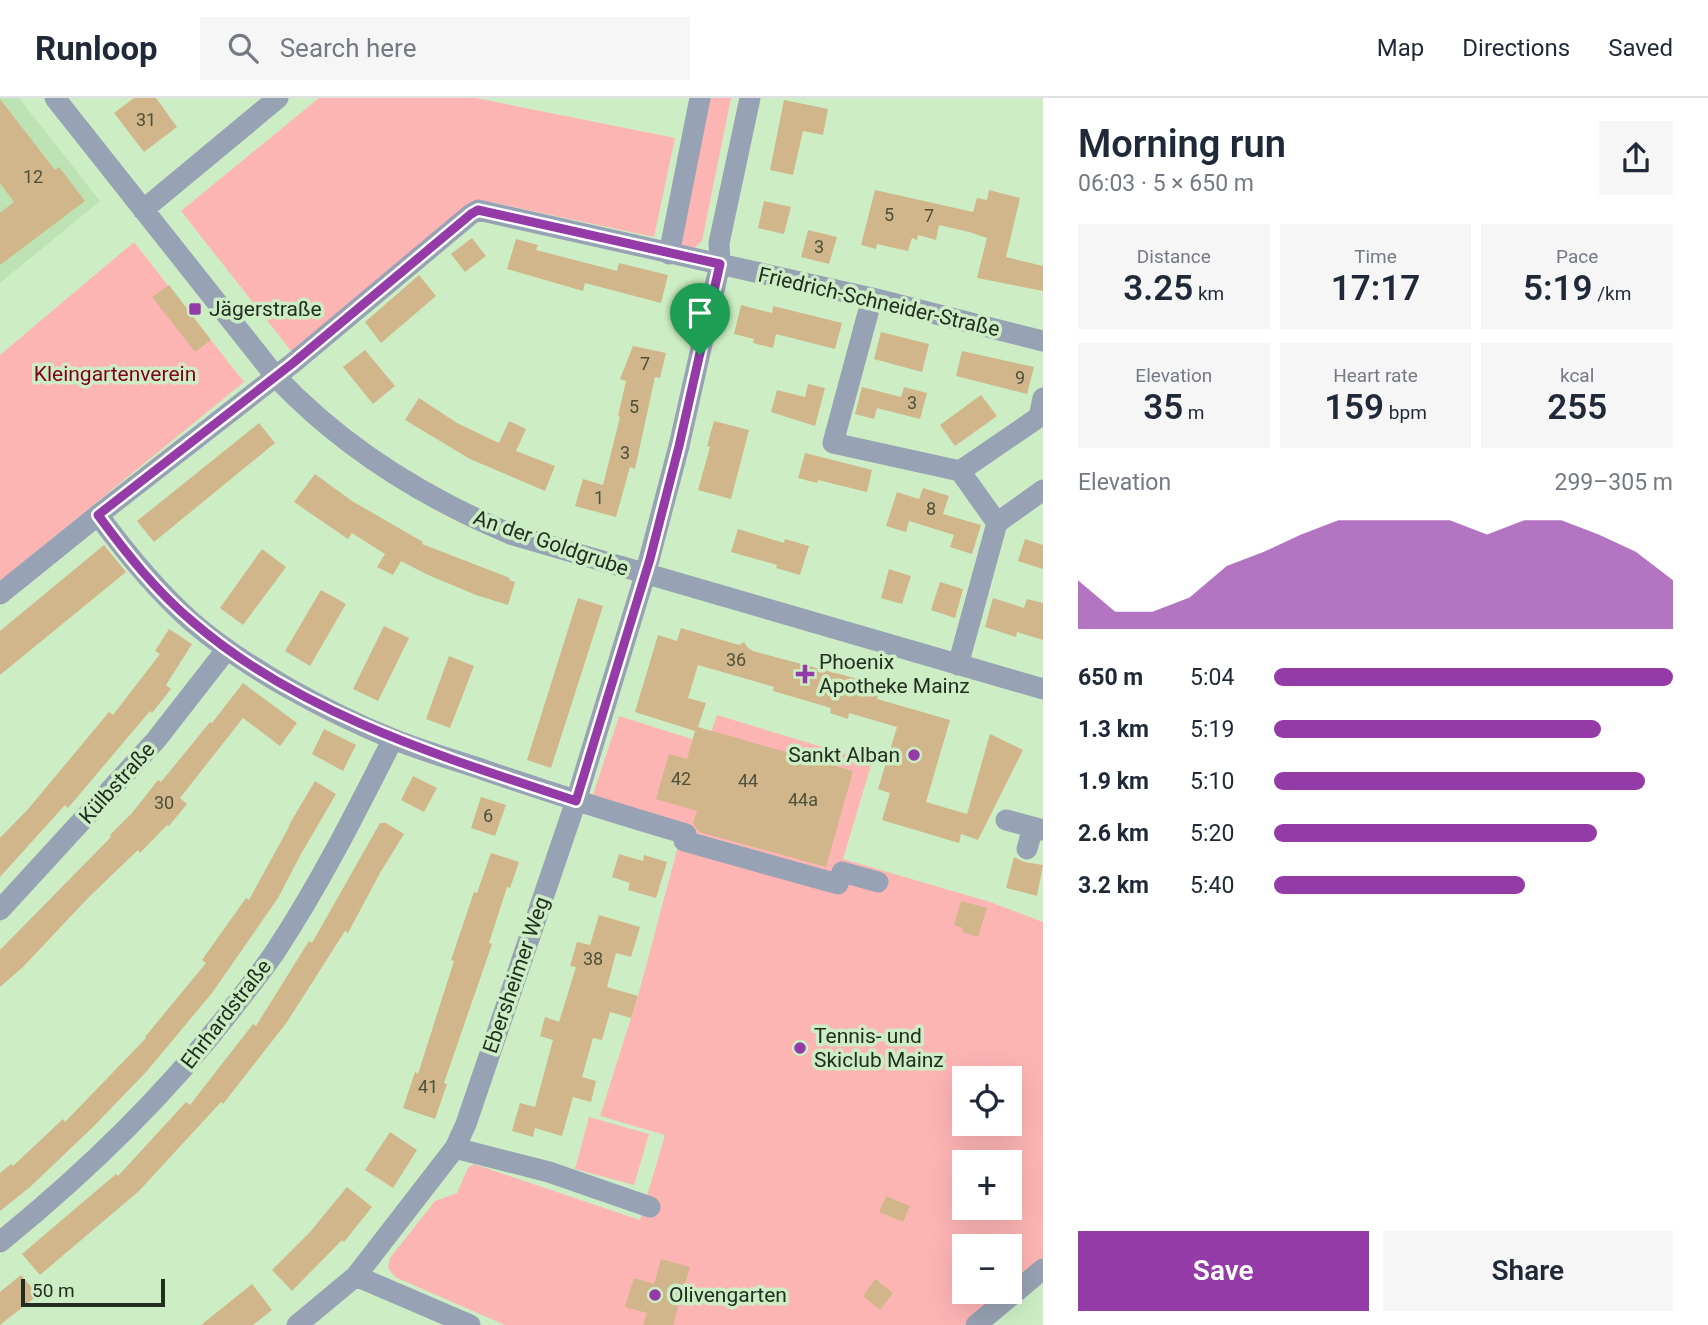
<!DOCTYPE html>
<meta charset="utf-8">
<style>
body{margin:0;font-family:Roboto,sans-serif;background:#f6f6f7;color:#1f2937;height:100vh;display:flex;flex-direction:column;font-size:26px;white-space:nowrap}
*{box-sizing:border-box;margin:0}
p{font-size:23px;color:#747a83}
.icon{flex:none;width:38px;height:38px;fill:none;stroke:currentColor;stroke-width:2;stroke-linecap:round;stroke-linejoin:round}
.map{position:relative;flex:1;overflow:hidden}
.sheet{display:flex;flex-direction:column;background:#fff;width:665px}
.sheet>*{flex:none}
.tools{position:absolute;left:952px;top:968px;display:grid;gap:14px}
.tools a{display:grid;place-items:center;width:70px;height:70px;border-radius:0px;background:#fff;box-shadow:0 7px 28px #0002;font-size:35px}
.scale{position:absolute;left:21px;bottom:18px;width:144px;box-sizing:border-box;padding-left:7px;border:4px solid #222f20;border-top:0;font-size:19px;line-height:24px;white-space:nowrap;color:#222f20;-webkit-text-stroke:5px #cdeec5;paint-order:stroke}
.pin{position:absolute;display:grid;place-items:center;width:60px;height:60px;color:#fff;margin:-72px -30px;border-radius:50% 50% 50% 0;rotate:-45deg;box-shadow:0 0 7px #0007}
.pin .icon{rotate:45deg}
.round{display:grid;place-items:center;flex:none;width:74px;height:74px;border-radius:0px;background:#f6f6f7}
.overview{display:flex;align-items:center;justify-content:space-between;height:119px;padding:0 35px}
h1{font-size:38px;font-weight:600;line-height:52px}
.metrics{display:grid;grid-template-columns:repeat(3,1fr);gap:10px;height:119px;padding:7px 35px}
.metrics div{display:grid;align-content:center;border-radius:0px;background:#f6f6f7;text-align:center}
.metrics b{font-size:35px;font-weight:600}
.metrics small{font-size:19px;font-weight:400}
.metrics p{font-size:19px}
.chart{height:196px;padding:14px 35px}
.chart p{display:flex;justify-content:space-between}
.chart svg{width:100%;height:126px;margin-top:7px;fill:#943ba8;opacity:.7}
.button{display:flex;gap:14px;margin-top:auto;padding:14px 35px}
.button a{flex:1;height:80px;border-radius:0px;background:#943ba8;color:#fff;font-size:28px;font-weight:600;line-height:80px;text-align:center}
.button a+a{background:#f6f6f7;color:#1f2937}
ul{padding:0 35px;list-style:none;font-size:23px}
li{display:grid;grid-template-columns:112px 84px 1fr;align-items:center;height:52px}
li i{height:18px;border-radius:9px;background:#943ba8}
header{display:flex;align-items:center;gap:42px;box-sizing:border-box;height:98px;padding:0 35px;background:#fff;border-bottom:2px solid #e0e1e3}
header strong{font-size:33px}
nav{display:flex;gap:38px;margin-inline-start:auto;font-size:24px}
.search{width:490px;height:63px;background:#f6f6f7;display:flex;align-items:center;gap:18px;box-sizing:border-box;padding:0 24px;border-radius:0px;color:#747a83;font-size:26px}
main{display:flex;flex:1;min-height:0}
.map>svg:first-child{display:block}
</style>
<header>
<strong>Runloop</strong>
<div class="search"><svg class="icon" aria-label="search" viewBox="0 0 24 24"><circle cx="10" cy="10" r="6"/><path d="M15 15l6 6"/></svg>Search here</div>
<nav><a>Map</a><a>Directions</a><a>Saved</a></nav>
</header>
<main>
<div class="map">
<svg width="1043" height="1227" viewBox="0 0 1043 1227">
<rect width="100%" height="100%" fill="#cdeec5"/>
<path fill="#bde3b4" d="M0,0H19L100,103L0,185Z"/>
<path fill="#fdb5b4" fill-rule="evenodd" d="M319,0H476L675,40L654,139L491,104L292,254L181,113Z
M706,0H731L702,143L693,151L682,149L678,138Z
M134,144L244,284L0,483V257Z
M717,617L872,664L843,761L990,804L1043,824V1162L1010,1189V1148H964V1194H1005L964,1227H505L395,1179L388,1170L390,1160L435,1103L457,1095L468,1070L474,1066L640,1122L665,1037L600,1018L638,898L680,741L587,715L619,618L707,646ZM964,980H1010V1026H964ZM964,1064H1010V1110H964Z
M589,1019L649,1036L634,1087L575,1071Z"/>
<path fill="#d0b68a" d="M134,0H156L177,29L144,54L114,15Z
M0,1L55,72L59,69L85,103L0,167V115L14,104L0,85Z
M784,2L828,11L823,37L803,33L793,77L770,72Z
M875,92L973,114L977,100L987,102L989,92L1020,100L1006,159L1043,168V193L977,180L987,140L969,134L939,127L936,142L918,137L917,142L912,140L908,153L877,146L876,151L861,147Z
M764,103L791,109L784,136L758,130Z
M808,132L837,139L829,166L801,159Z
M472,140L486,158L465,174L451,156Z
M516,141L538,147L536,152L617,173L619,165L668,177L661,205L585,185L583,193L507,171Z
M419,177L436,198L381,245L365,224Z
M169,187L211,242L195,254L152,199Z
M741,207L772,215L773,208L842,225L835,251L776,236L773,250L753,245L754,241L734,236Z
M881,234L929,246L922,274L874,261Z
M633,248L666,255L660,280L655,279L635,371L630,369L616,419L575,408L583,381L603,387L620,319L618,318L626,283L620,281Z
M365,252L395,288L373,306L343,269Z
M962,253L1034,269L1027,296L956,278Z
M808,286L825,290L815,328L771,314L777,292L805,299Z
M862,289L901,299L904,289L927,295L920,321L877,310L874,321L855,316Z
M981,297L997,318L955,348L940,327Z
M419,300L457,325L499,345L509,323L526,331L516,353L555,368L545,393L470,361L405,322Z
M714,323L749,332L731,401L698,392L710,349L707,348Z
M259,325L275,345L154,444L137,423Z
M805,355L872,372L867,394L818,382L817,385L798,380Z
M315,376L352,403L423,444L422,446L510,480L509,482L515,484L508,507L476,497L426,476L401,463L393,477L377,469L385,456L352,435L348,441L294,404Z
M923,390L949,398L943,416L981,427L972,456L950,449L954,437L909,423L906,434L886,428L897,394L919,401Z
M738,431L784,445L785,441L809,448L800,477L776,470L777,467L731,454Z
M1025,441L1043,447V471L1018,463Z
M104,447L126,474L0,577V533Z
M262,451L286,469L243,527L220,510Z
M889,471L911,478L902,506L881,500Z
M940,484L963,491L955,520L931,512Z
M321,492L346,506L310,568L285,553Z
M578,500L603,508L551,670L527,662Z
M993,500L1024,510L1027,501L1043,505V542L1017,534L1016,539L985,529Z
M384,528L409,540L378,603L353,591Z
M681,530L739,547L744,544L748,550L753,553L881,587L877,601L950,622L926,704L967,716L990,636L1023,652L978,742L961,736L959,745L882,722L890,695L878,691L897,629L849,615L848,621L830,615L831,610L773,593L774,589L698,567L688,600L706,605L698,629L853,673L826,769L699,734L693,725L697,713L656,701L669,656L687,661L695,633L635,614L658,537L677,543Z
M169,531L192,546L166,587L171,591L152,615L150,613L68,710L65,707L0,779V740L29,710L109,614L113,617L160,556L155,553Z
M449,558L474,568L450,630L426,621Z
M243,585L297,625L280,648L243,620L180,700L187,706L169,728L167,727L140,755L138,752L88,800L23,869L0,889V852L111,739L110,737L132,715L158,682L161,684L210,624L212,625Z
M324,631L356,647L343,673L312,656Z
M413,678L437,690L424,714L401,702Z
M315,683L336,696L301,756L278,800L212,895L147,973L93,1029L30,1089L0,1113V1075L11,1066L13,1068L63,1021L65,1024L146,940L145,939L206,865L202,862L246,800L249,802L290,727H289Z
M481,699L506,707L495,738L471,730Z
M380,725H386L404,736L380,775L348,835L345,833L287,924L223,1006L221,1004L139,1093L40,1177L22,1156L116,1076L118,1078L186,1004L190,1007L253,926L256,928L309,843L312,845Z
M491,755L519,764L510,790L507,789L489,845L492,846L444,985L447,986L435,1021L403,1010L415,974L418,976L454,863L451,862L474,794L477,795Z
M619,756L643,763L644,757L667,764L656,800L628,792L630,785L612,779Z
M1014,759L1024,764L1043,767L1037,798L1006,790Z
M961,803L987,810L978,839L962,834L963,830L954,827Z
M599,817L640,829L631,859L616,855L607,889L638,898L631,920L610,914L602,942L593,940L582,979L596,983L591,1004L573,999L562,1038L535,1030L533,1039L512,1033L520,1005L535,1009L553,942L540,938L545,919L559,924L576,869L570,868L577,844L590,847Z
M390,1034L417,1052L393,1090L365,1072Z
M347,1089L372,1109L344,1144L342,1142L292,1193L272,1172L310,1134Z
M886,1098L910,1108L903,1124L879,1114Z
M661,1161L690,1169L673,1227H643L647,1215L625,1209L634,1180L654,1186Z
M21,1177L38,1197L0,1227V1194Z
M875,1181L893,1195L880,1212L863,1198Z
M252,1186L272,1212L253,1227H201Z"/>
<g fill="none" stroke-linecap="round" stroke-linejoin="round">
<path stroke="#97a2b4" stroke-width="21" d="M55,0L276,279C343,350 424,400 513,437L1043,591
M143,112L278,0
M669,156L700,0
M872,200L833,345L960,373
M1043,300L1039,319L960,373L997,425L1043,392
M98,417C126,455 156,492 192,524C247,571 327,614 393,641C423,653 454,662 484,672C551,695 618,716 686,736L684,743L838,786L842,774L878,784
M0,496L98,417L293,265L471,116L478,112L872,200L1043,243
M958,567L997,425
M1006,722L1043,732
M1027,751L1033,729
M0,812L156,642L227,551
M455,1050L549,1074L650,1109
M0,1144C89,1072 170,993 239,902C252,885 266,868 277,851C321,784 357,712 393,641
M356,1178L470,1227
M297,1227L356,1178L455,1050L466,1026L576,703L645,477L679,348L720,166L719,145L750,0
M976,1227L1043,1171"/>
</g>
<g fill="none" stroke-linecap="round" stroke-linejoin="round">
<g stroke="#fff" stroke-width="14">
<path id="route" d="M478,112L720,166L679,348L650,461L576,703C443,659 301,617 193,524C156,493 126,455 98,417L293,265L471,116Z"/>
</g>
<use href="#route" stroke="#943ba8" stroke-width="9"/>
</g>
<g fill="#943ba8" stroke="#cdeec5" stroke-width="2.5">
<rect x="188" y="204" width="14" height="14" rx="3.5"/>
<path d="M801.5 565.5h7v7h7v7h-7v7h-7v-7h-7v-7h7z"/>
<circle cx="914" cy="657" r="7"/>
<circle cx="800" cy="950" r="7"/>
<circle cx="655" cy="1197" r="7"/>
</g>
<g text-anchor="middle" stroke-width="7" stroke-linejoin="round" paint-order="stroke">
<g font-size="18" fill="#4e513a">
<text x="146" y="28">31</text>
<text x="33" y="85">12</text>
<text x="889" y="123">5</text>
<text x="929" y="124">7</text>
<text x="819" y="155">3</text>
<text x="645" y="272">7</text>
<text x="1020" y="286">9</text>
<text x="912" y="311">3</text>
<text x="634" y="315">5</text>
<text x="625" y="361">3</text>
<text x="599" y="406">1</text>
<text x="931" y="417">8</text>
<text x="736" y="568">36</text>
<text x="681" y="687">42</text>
<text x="748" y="689">44</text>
<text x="803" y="708">44a</text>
<text x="164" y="711">30</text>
<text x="488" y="724">6</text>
<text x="593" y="867">38</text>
<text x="428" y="995">41</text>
</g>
<g font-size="21" fill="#222f20" stroke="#cdeec5">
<text transform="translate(879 204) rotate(13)" y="7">Friedrich-Schneider-Straße</text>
<text transform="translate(551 445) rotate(19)" y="7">An der Goldgrube</text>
<text transform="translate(117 685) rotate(-48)" y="7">Külbstraße</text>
<text transform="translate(516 877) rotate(-71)" y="7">Ebersheimer Weg</text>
<text transform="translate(226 916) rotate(-52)" y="7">Ehrhardstraße</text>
</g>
<g font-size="21" fill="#222f20" stroke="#cdeec5" text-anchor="start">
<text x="209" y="218">Jägerstraße</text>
<text x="819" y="571">Phoenix<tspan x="819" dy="24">Apotheke Mainz</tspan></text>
<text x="900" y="664" text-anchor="end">Sankt Alban</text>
<text x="814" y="945">Tennis- und<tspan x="814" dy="24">Skiclub Mainz</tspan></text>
<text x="669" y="1204">Olivengarten</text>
</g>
<g font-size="21" fill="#80011e" stroke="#cdeec5">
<text x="115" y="283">Kleingartenverein</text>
</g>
</g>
</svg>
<div class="tools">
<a><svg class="icon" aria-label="locate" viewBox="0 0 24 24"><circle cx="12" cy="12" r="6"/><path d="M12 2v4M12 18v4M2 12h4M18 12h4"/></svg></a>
<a>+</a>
<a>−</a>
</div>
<div class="scale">50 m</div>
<div class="pin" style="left:700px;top:257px;background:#1e9e55"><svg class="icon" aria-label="arrive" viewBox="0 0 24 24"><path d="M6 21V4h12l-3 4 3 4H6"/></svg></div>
</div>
<section class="sheet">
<div class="overview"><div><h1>Morning run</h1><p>06:03 · 5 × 650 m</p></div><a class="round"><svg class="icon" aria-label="share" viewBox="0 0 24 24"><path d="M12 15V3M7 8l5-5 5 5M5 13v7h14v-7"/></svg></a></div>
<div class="metrics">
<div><p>Distance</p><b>3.25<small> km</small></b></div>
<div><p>Time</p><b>17:17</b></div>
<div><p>Pace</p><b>5:19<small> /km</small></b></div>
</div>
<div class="metrics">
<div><p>Elevation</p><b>35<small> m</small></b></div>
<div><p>Heart rate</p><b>159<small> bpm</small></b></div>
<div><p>kcal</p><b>255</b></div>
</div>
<div class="chart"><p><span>Elevation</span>299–305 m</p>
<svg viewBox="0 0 160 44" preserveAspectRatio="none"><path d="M0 44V27L10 38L20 38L30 33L40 22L50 17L60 11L70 6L80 6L90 6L100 6L110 11L120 6L130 6L140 11L150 17L160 27V44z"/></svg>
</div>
<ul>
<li><b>650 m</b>5:04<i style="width:100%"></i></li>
<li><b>1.3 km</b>5:19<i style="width:82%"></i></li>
<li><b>1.9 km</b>5:10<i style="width:93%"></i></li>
<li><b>2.6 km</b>5:20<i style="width:81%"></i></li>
<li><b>3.2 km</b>5:40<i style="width:63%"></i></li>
</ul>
<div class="button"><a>Save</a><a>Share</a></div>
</section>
</main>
